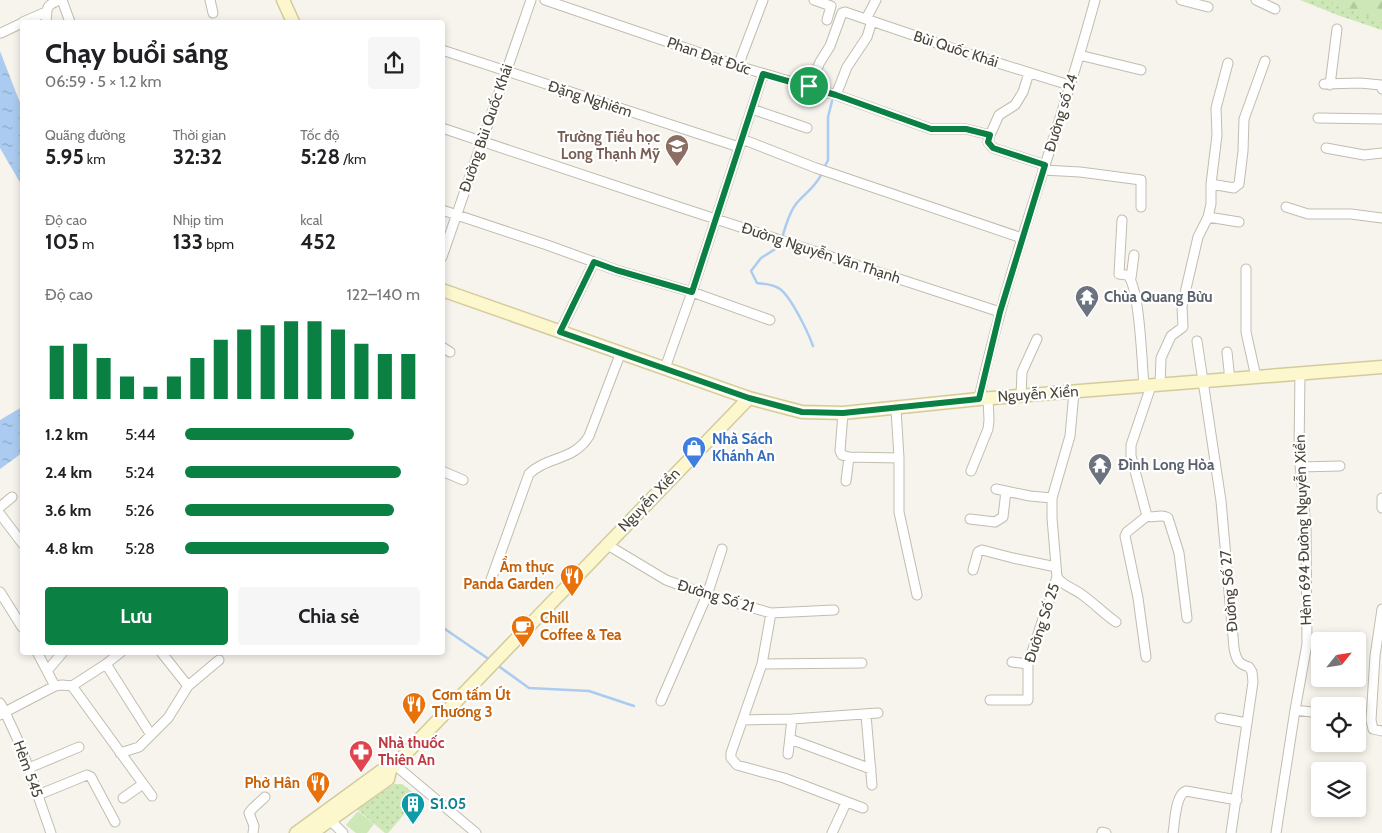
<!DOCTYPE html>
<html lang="vi">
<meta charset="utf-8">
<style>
body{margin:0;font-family:Cabin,sans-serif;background:#f6f6f6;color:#202124;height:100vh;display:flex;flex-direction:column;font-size:19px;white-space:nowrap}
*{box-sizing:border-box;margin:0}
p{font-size:16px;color:#757577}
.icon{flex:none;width:28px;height:28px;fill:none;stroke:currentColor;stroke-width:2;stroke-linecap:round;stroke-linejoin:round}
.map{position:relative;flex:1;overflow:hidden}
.panel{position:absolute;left:20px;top:20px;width:425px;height:635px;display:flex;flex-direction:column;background:#fff;border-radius:5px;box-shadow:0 2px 8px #0003}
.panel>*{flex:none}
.needle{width:32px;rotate:60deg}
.fabs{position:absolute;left:1311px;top:632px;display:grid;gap:10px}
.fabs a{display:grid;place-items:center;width:55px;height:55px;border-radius:5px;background:#fff;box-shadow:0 2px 8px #0003;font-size:25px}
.pin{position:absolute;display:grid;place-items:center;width:42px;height:42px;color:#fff;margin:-21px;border:2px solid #fff;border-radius:50%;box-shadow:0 1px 5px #0007}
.round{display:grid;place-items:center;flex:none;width:52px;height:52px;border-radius:5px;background:#f6f6f6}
.overview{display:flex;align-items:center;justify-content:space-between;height:85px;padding:0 25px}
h1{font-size:28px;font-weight:800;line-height:38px}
.metrics{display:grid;grid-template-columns:repeat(3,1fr);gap:8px;height:85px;padding:5px 25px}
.metrics div{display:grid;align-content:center}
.metrics b{font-size:21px;font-weight:800}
.metrics small{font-size:14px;font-weight:400}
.metrics p{font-size:14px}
.chart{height:140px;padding:10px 25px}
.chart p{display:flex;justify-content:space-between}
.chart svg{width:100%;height:90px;margin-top:5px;stroke:#0b8043;stroke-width:6}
.action{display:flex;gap:10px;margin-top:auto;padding:10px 25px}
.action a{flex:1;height:58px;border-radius:5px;background:#0b8043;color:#fff;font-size:20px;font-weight:800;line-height:58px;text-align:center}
.action a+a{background:#f6f6f6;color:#202124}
ul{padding:0 25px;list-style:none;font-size:16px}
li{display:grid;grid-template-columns:80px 60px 1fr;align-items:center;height:38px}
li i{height:12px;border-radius:6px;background:#0b8043}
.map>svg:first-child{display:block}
</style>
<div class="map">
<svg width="1382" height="833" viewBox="0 0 1382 833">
<defs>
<pattern id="green-dots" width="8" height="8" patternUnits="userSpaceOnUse" patternTransform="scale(1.25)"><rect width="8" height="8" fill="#cde8b6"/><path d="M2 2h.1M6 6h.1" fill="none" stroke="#b2c89d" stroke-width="1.8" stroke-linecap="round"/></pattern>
<pattern id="forest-firs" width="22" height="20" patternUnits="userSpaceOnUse" patternTransform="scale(1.25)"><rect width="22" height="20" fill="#cde8b6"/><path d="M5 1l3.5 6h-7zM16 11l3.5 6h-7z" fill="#b2c89d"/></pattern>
<pattern id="water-ripples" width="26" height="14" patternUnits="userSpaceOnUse" patternTransform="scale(1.25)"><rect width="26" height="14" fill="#abccf0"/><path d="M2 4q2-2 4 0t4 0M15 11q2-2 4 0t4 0" fill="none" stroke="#8da7c3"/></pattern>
</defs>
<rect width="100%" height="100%" fill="#f6f4ec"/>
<path fill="url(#green-dots)" d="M1300,0H1382V30L1340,16Z
M394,784H402L419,797L388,833H385L357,809Z"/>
<path fill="url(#forest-firs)" d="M1325,0H1382V21Z"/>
<path fill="#cde8b6" d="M358,811L374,824L367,833H356L346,825Z"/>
<path fill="url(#water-ripples)" d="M0,51L22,108V186L0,148Z
M22,407V453L0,469V420Z"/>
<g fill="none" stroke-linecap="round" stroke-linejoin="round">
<path stroke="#abccf0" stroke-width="2.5" d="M824,168L828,160V117L832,101
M813,346C808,332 791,297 780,289C773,284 765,284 757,283L751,271L761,258L780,246C783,234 788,214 796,204C805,193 816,187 822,173
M442,627L490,660
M497,665L529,688L589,691L634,706"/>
<g stroke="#c1bdae" stroke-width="11">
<path id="minor" d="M62,0L70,22
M210,0L213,13
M545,0L738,66L836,95L931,129H966L990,135
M814,0L831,6L827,20
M1181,0L1208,7
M1256,0L1275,9
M866,19L876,0
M23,22L46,12
M46,22C48,7 44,7 59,0
M1,33L22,23
M442,50L739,147
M1079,55L1141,70
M738,66L763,0
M1029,73L1023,92L1015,105L999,115L990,135L988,142L993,148L1045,165
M1324,84L1360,83L1381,85L1382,89
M1330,85L1337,29
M809,86L820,62L830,46L842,13L845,12L969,54L1069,85
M836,95L847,67L867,37L872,21
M752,109L807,128
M1318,118L1382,119
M442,128C628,190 813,252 1000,312
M742,139L816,168L1022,238
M1326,148L1364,155L1382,153
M1043,170L1080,172L1141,180V207
M1211,184L1217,135L1216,108L1228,63
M1286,207L1308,214H1351L1382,218
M442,210L547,245L616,270L692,292L770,320
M1208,217L1239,222
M1122,220L1119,274L1127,275C1140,285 1142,367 1144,386
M442,257L531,0
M1246,269V332L1256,377
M1131,278L1134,255
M560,332L594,262
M1197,341L1221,501L1234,648C1236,659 1238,664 1249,667L1252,672L1253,682L1231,833
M442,347L450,352
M1227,352L1230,380
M665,368L692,292L763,74
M1160,385L1161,358L1171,336L1183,327L1182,306L1198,237L1208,217L1211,204V184L1234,188L1239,184L1243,151L1244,119L1265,61
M1151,386L1131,445V456L1147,516C1154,519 1161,513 1168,518L1179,553L1187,618
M1021,396L1022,372L1037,339
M979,399C1008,263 1059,134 1095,0
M896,409L899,458V512L917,595
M843,413L840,451L842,455L849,457
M1300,467L1340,466
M442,471L463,480
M971,471L988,429L989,420L988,398
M846,481L849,457L899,458
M996,489L1030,496L1052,498
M1382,498V508
M0,507L12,497
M0,514L22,543
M970,519L995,522L1003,517L1006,491
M606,544L666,580L707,595L771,613L834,610
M973,570L978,552L982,550L1013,558L1056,567
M1057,577C1063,586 1073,588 1081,594C1093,602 1104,614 1116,622
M489,585L529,474C547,456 574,461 589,436L621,352
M0,592L22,627
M1382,609L1375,656L1371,720L1373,729L1382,731
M771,613L762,664L731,753V758L737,765L784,778L863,808
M37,652L47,671
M161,652L188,686
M1146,657L1138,598L1125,536L1127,532L1147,516
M1012,662L1028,664
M106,664L121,652
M762,664L862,663
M55,686L47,671L63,652
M72,686L106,664L151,735L168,718L188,686L219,660
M990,700H1028V664L1057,577L1052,518V498L1070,436L1074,392
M661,701L707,595L722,549
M0,703L5,712L55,686L62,685L72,686L152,796
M1295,710L1320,713
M0,715L5,712L21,747L51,833
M866,715L872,785
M1220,718L1247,723
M743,720L792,719L878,713
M790,739L871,769
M120,753L139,747L151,735
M788,754L792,719
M395,765L476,833
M29,768L79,747
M38,795L87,775L91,777L115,822
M123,798L143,784
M330,820L343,833
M1102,832L1106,833
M253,833L254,826L249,813L252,809L265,797
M832,833L846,803
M1173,833C1175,822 1175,795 1186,791L1237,800
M1276,833L1295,710L1307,644L1306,528L1299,451L1300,374"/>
</g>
<g stroke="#d4cb9d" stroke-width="15">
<path id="secondary" d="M283,0L293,22
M442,290L749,398L802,412L843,413L979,399L1382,367
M296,833L381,771L390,770
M312,833L388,779L390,770L749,398"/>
</g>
<use href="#minor" stroke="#fff" stroke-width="9"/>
<use href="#secondary" stroke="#fdf7ce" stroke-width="12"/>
</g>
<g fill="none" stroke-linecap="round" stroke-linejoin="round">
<g stroke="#fff" stroke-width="10">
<path id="route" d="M763,74L836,95L931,129H966L990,135L988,142L993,148L1045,165L1000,312L979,399L843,413L802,412L749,398L560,332L594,262L616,270L692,292Z"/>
</g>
<use href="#route" stroke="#0b8043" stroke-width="6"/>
</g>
<defs>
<g id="school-pin" transform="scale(1.25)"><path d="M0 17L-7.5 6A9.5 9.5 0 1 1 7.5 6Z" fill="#8d6e63" stroke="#fff"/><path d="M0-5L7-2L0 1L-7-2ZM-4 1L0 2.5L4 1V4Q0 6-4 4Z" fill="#fff"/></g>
<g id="temple-pin" transform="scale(1.25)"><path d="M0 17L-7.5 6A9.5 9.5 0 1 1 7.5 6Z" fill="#6b7280" stroke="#fff"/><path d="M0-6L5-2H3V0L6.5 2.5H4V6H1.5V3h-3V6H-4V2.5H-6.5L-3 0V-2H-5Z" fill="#fff"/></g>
<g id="shop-pin" transform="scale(1.25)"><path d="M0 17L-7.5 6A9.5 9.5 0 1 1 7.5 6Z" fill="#3f7fe0" stroke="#fff"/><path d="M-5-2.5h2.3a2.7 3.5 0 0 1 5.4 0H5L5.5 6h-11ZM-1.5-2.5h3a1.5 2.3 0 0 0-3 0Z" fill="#fff"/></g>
<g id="restaurant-pin" transform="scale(1.25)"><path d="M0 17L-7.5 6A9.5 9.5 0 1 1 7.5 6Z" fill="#e8710a" stroke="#fff"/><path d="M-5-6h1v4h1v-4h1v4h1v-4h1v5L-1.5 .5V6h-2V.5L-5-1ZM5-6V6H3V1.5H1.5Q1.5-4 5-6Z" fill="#fff"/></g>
<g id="cafe-pin" transform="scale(1.25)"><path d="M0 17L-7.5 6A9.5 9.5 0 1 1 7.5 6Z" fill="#e8710a" stroke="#fff"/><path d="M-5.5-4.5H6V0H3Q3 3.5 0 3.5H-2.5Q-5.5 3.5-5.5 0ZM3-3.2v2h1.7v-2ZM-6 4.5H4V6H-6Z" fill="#fff"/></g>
<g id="pharmacy-pin" transform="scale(1.25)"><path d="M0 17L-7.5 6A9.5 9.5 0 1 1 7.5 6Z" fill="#e0444e" stroke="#fff"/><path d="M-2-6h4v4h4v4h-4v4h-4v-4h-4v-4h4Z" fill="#fff"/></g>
<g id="building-pin" transform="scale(1.25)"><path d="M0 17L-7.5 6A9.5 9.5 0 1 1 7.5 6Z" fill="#0f9aa8" stroke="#fff"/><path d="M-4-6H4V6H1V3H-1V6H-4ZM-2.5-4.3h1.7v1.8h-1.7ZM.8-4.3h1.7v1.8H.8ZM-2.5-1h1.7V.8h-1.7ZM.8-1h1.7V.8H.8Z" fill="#fff"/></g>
</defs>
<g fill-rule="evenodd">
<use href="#school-pin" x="677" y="146"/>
<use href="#temple-pin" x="1087" y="297"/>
<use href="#shop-pin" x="694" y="448"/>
<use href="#temple-pin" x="1100" y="465"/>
<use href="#restaurant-pin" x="572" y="576"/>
<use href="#cafe-pin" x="523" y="627"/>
<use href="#restaurant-pin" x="414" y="704"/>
<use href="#pharmacy-pin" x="361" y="752"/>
<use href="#restaurant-pin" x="318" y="783"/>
<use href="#building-pin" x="413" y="804"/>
</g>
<g text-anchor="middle" stroke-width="4.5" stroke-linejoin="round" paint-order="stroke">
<g font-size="15" fill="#4a4539" stroke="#fff">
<text transform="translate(956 49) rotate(18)" y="5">Bùi Quốc Khái</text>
<text transform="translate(709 56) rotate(19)" y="5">Phan Đạt Đức</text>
<text transform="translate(590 99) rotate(18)" y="5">Đặng Nghiêm</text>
<text transform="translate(1061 113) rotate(-73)" y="5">Đường số 24</text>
<text transform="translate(486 128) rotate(-71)" y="5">Đường Bùi Quốc Khái</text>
<text transform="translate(821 253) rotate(18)" y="5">Đường Nguyễn Văn Thạnh</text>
<text transform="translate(1038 394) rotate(-4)" y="5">Nguyễn Xiển</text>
<text transform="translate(649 500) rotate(-46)" y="5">Nguyễn Xiển</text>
<text transform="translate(1303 530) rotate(-92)" y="5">Hẻm 694 Đường Nguyễn Xiển</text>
<text transform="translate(1229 591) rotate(-95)" y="5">Đường Số 27</text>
<text transform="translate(716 596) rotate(17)" y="5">Đường Số 21</text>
<text transform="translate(1042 623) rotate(-72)" y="5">Đường Số 25</text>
<text transform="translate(28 769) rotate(70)" y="5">Hẻm 545</text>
</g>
<g font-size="15" font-weight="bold" fill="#785e54" stroke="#fff" text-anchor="end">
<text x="660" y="142">Trường Tiểu học<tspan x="660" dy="17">Long Thạnh Mỹ</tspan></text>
</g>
<g font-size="15" font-weight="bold" fill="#5b616d" stroke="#fff" text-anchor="start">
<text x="1104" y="302">Chùa Quang Bửu</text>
<text x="1118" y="470">Đình Long Hòa</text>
</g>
<g font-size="15" font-weight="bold" fill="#366cbe" stroke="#fff" text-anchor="start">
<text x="712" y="444">Nhà Sách<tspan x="712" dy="17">Khánh An</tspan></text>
</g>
<g font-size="15" font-weight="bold" fill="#c56008" stroke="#fff" text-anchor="end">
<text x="554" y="572">Ẩm thực<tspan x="554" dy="17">Panda Garden</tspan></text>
<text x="540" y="623" text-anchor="start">Chill<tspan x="540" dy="17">Coffee &amp; Tea</tspan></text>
<text x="432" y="700" text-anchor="start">Cơm tấm Út<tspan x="432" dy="17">Thương 3</tspan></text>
<text x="300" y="788">Phở Hân</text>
</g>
<g font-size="15" font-weight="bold" fill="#be3a42" stroke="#fff" text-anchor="start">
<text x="378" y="748">Nhà thuốc<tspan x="378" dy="17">Thiên An</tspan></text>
</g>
<g font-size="15" font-weight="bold" fill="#0d838f" stroke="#fff" text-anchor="start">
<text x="430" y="809">S1.05</text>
</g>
</g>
</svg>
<div class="fabs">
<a><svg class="needle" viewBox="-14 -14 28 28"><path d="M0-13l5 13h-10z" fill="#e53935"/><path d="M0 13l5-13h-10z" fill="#757577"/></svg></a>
<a><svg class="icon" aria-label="locate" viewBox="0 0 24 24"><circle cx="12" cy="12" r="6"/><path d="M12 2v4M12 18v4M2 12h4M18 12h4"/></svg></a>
<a><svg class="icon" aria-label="layers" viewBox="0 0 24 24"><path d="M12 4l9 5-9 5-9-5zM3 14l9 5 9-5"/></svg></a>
</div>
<div class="pin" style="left:809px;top:86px;background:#1e9e55"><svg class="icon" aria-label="arrive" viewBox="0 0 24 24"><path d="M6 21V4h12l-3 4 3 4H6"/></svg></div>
<section class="panel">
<div class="overview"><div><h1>Chạy buổi sáng</h1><p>06:59 · 5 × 1.2 km</p></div><a class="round"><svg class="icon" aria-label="share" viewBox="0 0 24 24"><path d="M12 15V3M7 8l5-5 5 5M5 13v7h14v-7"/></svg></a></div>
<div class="metrics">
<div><p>Quãng đường</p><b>5.95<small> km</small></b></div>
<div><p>Thời gian</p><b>32:32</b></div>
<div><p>Tốc độ</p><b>5:28<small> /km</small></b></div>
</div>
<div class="metrics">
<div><p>Độ cao</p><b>105<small> m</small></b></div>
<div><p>Nhịp tim</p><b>133<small> bpm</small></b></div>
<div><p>kcal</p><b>452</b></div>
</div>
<div class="chart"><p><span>Độ cao</span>122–140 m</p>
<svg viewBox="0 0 160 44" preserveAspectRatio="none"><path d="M5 44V18M15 44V17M25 44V24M35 44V33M45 44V38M55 44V33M65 44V24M75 44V15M85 44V10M95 44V8M105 44V6M115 44V6M125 44V10M135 44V17M145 44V22M155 44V22"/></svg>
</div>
<ul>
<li><b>1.2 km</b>5:44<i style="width:72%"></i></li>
<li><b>2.4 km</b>5:24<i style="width:92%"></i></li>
<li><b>3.6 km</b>5:26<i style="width:89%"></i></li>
<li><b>4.8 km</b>5:28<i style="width:87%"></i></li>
</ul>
<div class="action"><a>Lưu</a><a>Chia sẻ</a></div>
</section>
</div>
